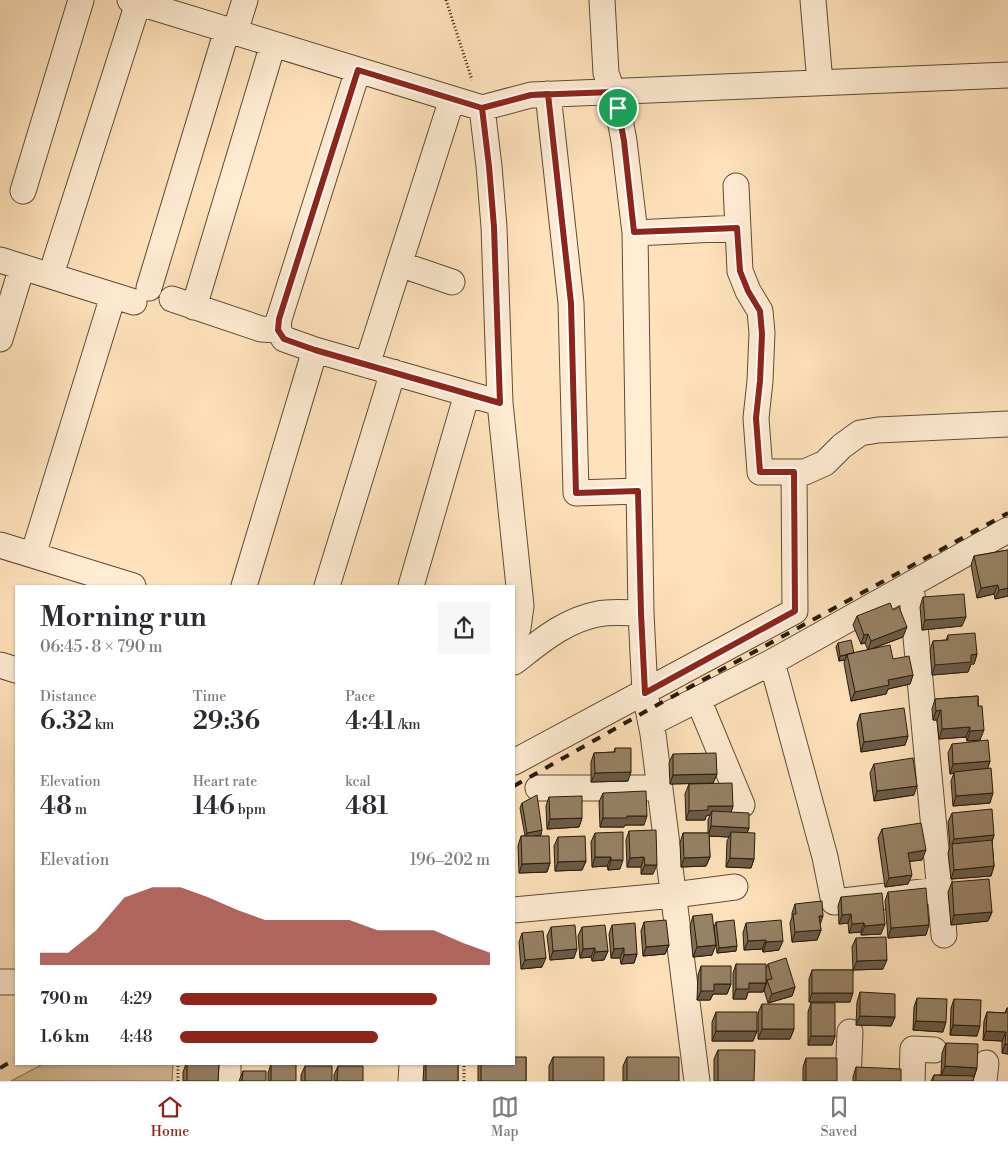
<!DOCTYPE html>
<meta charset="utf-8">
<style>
body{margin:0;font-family:"Libre Bodoni",serif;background:#f7f7f7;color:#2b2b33;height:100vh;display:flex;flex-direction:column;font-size:19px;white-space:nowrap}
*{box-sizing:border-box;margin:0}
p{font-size:16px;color:#7c7c81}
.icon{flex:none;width:28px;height:28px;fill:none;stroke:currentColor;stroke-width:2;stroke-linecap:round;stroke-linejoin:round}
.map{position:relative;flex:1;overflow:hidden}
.sheet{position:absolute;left:15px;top:585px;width:500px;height:480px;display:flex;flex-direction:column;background:#fff;border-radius:0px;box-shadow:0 1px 4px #0004}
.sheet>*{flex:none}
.pin{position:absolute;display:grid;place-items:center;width:42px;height:42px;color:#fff;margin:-21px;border:2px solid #fff;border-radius:50%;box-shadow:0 1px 5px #0007}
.round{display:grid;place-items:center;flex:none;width:52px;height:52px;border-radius:0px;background:#f7f7f7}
.head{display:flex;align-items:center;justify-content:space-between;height:85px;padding:0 25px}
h1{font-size:28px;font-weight:600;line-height:38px}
.metrics{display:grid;grid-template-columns:repeat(3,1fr);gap:8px;height:85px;padding:5px 25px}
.metrics div{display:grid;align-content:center}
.metrics b{font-size:25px;font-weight:600}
.metrics small{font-size:14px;font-weight:400}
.metrics p{font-size:14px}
.chart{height:140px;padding:10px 25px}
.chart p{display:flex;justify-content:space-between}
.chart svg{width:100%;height:90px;margin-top:5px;fill:#8f2418;opacity:.7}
ul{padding:0 25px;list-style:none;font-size:16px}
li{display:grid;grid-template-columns:80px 60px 1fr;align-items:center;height:38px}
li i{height:12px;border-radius:6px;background:#8f2418}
.dock{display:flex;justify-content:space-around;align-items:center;height:70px;border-top:1px solid #e1e1e2;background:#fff;font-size:14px;color:#7c7c81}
.dock a{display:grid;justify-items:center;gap:2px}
.dock .current{color:#8f2418}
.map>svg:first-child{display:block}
</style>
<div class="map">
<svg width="1008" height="1081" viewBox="0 0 1008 1081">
<rect width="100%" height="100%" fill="#ffe2bb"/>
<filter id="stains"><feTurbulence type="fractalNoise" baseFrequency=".004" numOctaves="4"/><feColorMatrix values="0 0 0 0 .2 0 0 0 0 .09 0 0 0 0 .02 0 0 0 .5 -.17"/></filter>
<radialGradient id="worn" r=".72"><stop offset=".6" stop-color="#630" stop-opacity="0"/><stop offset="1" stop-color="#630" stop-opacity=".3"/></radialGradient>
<path fill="#dac09d" stroke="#806d53" d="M43,1064H173L172,1081H11Z"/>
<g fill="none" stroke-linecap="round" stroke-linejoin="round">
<g stroke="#5c4c36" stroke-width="27">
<path id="street" d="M130,0L482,108L531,95L1008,75
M602,0L606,73L618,109L624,141L635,233L641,613L645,693L653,734L697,1081
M813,0L820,83
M235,32L245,0
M358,70L279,319L278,330L284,339L315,350L500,403
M548,94L571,303L576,493L639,491
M482,108L489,166L494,227L500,403L521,606L518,628L514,635
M736,186L740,271L748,291L760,311L762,333L760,381L756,418L760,472H805L825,463L842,446L860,433L878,430L1008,424
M23,191L81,0
M635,233L737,228
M0,260L134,302
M55,262L139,0
M399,264L452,282
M149,288L227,30
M172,299L261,329L278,330
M194,307L273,44
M0,339L22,267
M367,365L452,99
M0,545L133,586
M33,555L113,296
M911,584L944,935
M244,586L315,350
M327,586L393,372
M411,586L467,394
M514,662C540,642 565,620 598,614C611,611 627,613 641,613
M772,662L825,857L834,902L940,890
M0,665L16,670
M698,699L742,805
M651,723L772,662L1008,530
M514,762L795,611L794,472
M538,788H660
M514,910L674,895L735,887
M0,982H16
M228,1081V1064
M411,1081L412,1064
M848,1081L850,1032
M912,1081L913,1049L934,1050
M984,1081L986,1063"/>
</g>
<path stroke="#261a09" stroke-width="3" stroke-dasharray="1 2.5" stroke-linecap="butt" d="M446,0L472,80
M178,1081V1064
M464,1081V1064"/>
<use href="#street" stroke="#ffecd3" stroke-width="25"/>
<path stroke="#261a09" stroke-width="4" stroke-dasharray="9 9" stroke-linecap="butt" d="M514,786L648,710L1008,513
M0,1068L16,1059"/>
</g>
<path fill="#827058" stroke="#261a09" d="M1008,550V596L995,599L994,594L977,598L971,565L974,556Z
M923,597L962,626L922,630L920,607Z
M857,616L903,637L869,650L893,659L913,675L910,684L888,689L886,694L851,701L844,663L845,660L839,661L836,647L838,643L854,653L868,650L865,643L861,644L853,625Z
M948,635L977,654L974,664H971L968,672L932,675L930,650L933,641L946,640Z
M978,696L980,740L967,741L966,737L939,739L937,720H933L932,709L935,699Z
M860,714L908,736L905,745L861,752L857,724Z
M952,744L990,761L987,769L990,803L953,806L951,781L954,773L950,774L948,753Z
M615,748L628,781L591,782V762L594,753L614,752Z
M673,754L717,774L713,783L670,784L669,763Z
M874,764L914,795L874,801L870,773Z
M689,784L733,806L731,812L749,828L747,833L754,859L751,868L726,867L727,841L729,837L709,836L710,857L706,866L681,867L680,843L683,833H708V820L710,815L706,816L705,820H686L685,794Z
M603,793L644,825H625L624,827H600L599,802Z
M549,797L582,818L579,827L547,829L546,806Z
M522,803L541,835L534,836L550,863L547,872L519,873L518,846L521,836H525L520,808Z
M952,813L994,835L992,841L994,866L991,876L951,879L948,853L950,847L948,822Z
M882,829L922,860L910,861L908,884L885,887L878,838Z
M629,831L653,874H641V867H627L626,840Z
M595,833L620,869L608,870L607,866L592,867L591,842Z
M558,837L586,861L582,870L555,871L554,846Z
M952,882L992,912L988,921L951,925L948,892Z
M888,892L926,935L888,938L885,901Z
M841,897L881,934L861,935V932L849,933L848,923L839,924L838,906Z
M795,904L820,924L821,930L817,940L792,942L790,923L792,917V913Z
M693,916L712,955L693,957L690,926Z
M644,922L669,945L665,954L643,956L641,931Z
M716,922L736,951L717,953L714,927Z
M746,923L779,950L763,952L762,949L744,950L743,933Z
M612,925L637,954L634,963L621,964L620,958H611L609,934Z
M551,927L574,958L550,960L547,936Z
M582,927L608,951L604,960L592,961L591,957L580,958L578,936Z
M522,933L542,967L521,969L519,942Z
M856,938L883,969L853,970L850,1002H809V979L812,970H853L852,947Z
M736,964L766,968L768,964L795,987L792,996L768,1003L764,990L767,982L766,979V983L763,992H748L746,999H733V973Z
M701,966L731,984L727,994H713L710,1000H697L698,975Z
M860,992L895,1017L891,1026L856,1025L857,1002Z
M917,998L943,1032L913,1030L914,1007Z
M954,999L977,1036L950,1035L951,1008Z
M811,1003L835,1036L832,1045H808V1012Z
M762,1004L794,1029L790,1039H758V1013Z
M1007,1008H1008V1054L1002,1053V1041L983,1040L984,1021L987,1012L1005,1013Z
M716,1012L757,1031L753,1041H712V1022Z
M946,1043L977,1068L974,1077L973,1081H931L934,1075H941L942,1053Z
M718,1050L754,1081H714V1059Z
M526,1057V1081H478V1066L479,1064H514Z
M553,1057L604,1081H549V1066Z
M627,1057L679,1081H623V1066Z
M806,1058L837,1081H803V1067Z
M186,1064H219L218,1081H183V1072Z
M271,1064L296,1081H268V1073Z
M424,1064H458V1081H423Z
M305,1066L332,1081H301V1075Z
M338,1066L363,1081H334V1075Z
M856,1067L901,1081H853V1077Z
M243,1071L266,1081H239Z"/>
<path fill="#6a5b47" stroke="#261a09" d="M998,585L994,594L977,598L981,588Z
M1008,588V596L995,599L999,590Z
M966,617L962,626L922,630L925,620Z
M907,627L903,637L868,650L871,641Z
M868,634L865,643L861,644L864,635Z
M977,654L974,664H971L968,672L932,675L935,665L971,655Z
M847,655L845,660L839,661L840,656Z
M913,675L910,684L888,689L886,694L851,701L855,692L888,680Z
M941,710L937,720H933L936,711Z
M970,727L966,737L939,739L942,729Z
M984,730L980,740L967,741L970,731Z
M908,736L905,745L861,752L864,742Z
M990,761L987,771L954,772V773L950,774L953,764Z
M631,772L628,781L591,782L595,773Z
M717,774L713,783L670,784L673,775Z
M917,786L914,795L874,801L877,791Z
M993,793L990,803L953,806L956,796Z
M708,806H733L730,815L712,811L710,815L706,816L705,820H686L689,811Z
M627,816H647L644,825H625L624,827H600L603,818Z
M582,818L579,827L547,829L550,819Z
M711,826L749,828L745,838L731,832L729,837L708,836Z
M542,830L541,835L525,838L527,833Z
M994,835L991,845L952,844L954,839Z
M926,850L922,860L905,862L908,853Z
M595,857H611L607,866L592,867Z
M644,857L641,867H627L630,858Z
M710,857L706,866L681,867L684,858Z
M730,858L754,859L751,868L726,867Z
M611,860H623L620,869L608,870Z
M586,861L582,870L555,871L558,862Z
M550,863L547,872L519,873L522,864Z
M645,865H657L653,874H641Z
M994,866L991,876L951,879L954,870Z
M912,875L908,884L885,887L889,878Z
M992,912L988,921L951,925L954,915Z
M851,914L848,923L839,924L842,915Z
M819,916H823L820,925Z
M864,923L861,932L849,933L852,924Z
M885,924L881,934L861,935L865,926Z
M929,925L926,935L888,938L891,928Z
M821,930L817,940L792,942L795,932Z
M766,940L762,949L744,950L748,941Z
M783,941L779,950L763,952L766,942Z
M669,945L665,954L643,956L646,947Z
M716,945L712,955L693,957L697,947Z
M737,946L736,951L717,953L719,948Z
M595,948L591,957L580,958L583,949Z
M624,948L620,958H611L614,949Z
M577,949L574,958L550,960L553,951Z
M608,951L604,960L592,961L595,952Z
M637,954L634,963L621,964L624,955Z
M546,958L542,967L521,969L525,960Z
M887,960L883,969L853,970L857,961Z
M749,983H766L763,992H748L746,999H733L736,989Z
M714,984H731L727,994H713L710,1000H697L701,991Z
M795,987L792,996L768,1003L772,994Z
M812,993H853L850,1002H809Z
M860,1016L895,1017L891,1026L856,1025Z
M916,1021L946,1022L943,1032L913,1030Z
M953,1025L980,1026L977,1036L950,1035Z
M762,1029H794L790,1039H758Z
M716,1031H757L753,1041H712Z
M986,1031L1006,1032L1002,1041L983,1040Z
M811,1036H835L832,1045H808Z
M1005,1044H1008V1054L1002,1053Z
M945,1066L977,1068L974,1077L941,1076Z"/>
<path fill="#978266" stroke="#261a09" d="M1008,550V588L999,590L998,585L981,588L974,556Z
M964,594L966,617L925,620L923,597Z
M890,603L893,610L899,607L907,627L871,641L868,634L864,635L857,616Z
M975,633L977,654L971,655V662L935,665L933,641L948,640V635Z
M851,640L854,653L840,656L838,643Z
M890,645L893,659L909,656L913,675L888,680L889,685L855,692L847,654Z
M978,696V706H982L984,730L970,731V727L942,729L941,710L936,711L935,699Z
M904,708L908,736L864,742L860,714Z
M988,740L990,761L953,764L952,744Z
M615,748H631V772L595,773L594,753L615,752Z
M716,753L717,774L673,775V754Z
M913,758L917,786L877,791L874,764Z
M991,768L993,793L956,796L954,772Z
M732,783L733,806H708V810L689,811V784Z
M646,791L647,816H627V818H603V793Z
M537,795L542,830L527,833L522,803Z
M582,796V818L550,819L549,797Z
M992,809L994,835L954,839L952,813Z
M712,811L749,813V828L711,826Z
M921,823L926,850L908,853L912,875L889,878L882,829Z
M656,830L657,865H645L644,857L630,858L629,831Z
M623,832V860H611V857H595V833Z
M731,832L755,833L754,859L730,858Z
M683,833H709L710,857L684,858Z
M521,836H549L550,863L522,864Z
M585,836L586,861L558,862V837Z
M992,840L994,866L954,870L952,844Z
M989,879L992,912L954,915L952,882Z
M926,888L929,925L891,928L888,892Z
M882,893L885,924L865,926L864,923L852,924L851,914L842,915L841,897Z
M822,901L823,916H819L821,930L795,932L793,914H796L795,904Z
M712,914L716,945L697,947L693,916Z
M666,920L669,945L646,947L644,922Z
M734,920L737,946L719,948L716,922Z
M781,920L783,941L766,942V940L748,941L746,923Z
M635,923L637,954L624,955V948L614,949L612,925Z
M575,925L577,949L553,951L551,927Z
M605,925L608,951L595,952V948L583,949L582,927Z
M543,931L546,958L525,960L522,933Z
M886,937L887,960L857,961L856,938Z
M786,958L795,987L772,994L767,980L772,979L768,964Z
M736,964H766V983H749V989H736Z
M701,966H731V984H714V991H701Z
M812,970H853V993H812Z
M860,992L895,994V1017L860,1016Z
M917,998L947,999L946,1022L916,1021Z
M954,999L981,1000L980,1026L953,1025Z
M811,1003H835V1036H811Z
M762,1004H794V1029H762Z
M1007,1008H1008V1044H1005L1006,1032L986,1031L987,1012L1006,1013Z
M716,1012H757V1031H716Z
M946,1043L978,1044L977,1068L945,1066Z
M718,1050H755L754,1081H718Z
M514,1057H526V1081H481V1064H514Z
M553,1057H604V1081H553Z
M627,1057H679V1081H627Z
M806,1058H837V1081H806Z
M187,1064H219L218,1081H187Z
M271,1064H296V1081H271Z
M426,1064H458V1081H426Z
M305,1066H332V1081H305Z
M338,1066H363V1081H337Z
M856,1067L901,1069V1081H856Z
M243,1071H266V1081H242Z
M934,1075L974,1076L973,1081H933Z"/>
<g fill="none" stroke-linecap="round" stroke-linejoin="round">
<g stroke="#fff" stroke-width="10">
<path id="route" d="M618,108L613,92L531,95L482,108L358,70L279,319L278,330L284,339L315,350L500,403L494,227L489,166L482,108L531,95L548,94L571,303L576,493L638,491L641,613L645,693L795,611L794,472H760L756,418L760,381L762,334L760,311L748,291L740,271L737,228L634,232L624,141L618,108"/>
</g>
<use href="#route" stroke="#8f2418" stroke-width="6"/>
</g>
<rect width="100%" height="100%" filter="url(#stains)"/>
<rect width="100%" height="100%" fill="url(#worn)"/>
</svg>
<div class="pin" style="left:618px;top:108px;background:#1e9e55"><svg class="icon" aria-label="arrive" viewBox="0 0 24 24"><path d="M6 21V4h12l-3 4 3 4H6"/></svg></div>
<section class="sheet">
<div class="head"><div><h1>Morning run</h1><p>06:45 · 8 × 790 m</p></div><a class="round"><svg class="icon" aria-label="share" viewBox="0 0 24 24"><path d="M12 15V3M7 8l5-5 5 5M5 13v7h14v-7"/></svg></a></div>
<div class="metrics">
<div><p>Distance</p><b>6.32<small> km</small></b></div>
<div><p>Time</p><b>29:36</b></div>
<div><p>Pace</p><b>4:41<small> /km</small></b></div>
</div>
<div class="metrics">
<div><p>Elevation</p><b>48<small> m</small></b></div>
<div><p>Heart rate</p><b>146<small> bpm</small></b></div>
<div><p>kcal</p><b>481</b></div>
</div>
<div class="chart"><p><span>Elevation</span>196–202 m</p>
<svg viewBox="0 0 160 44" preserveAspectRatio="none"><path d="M0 44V38L10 38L20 27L30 11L40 6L50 6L60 11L70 17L80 22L90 22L100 22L110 22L120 27L130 27L140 27L150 33L160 38V44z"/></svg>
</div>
<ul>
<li><b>790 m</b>4:29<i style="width:83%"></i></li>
<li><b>1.6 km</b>4:48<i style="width:64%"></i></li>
</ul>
</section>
</div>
<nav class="dock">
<a class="current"><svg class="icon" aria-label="home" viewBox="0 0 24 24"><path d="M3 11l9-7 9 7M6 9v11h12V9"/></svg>Home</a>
<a><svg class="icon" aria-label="map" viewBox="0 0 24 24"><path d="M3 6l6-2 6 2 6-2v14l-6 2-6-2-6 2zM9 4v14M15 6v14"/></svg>Map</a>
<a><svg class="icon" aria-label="saved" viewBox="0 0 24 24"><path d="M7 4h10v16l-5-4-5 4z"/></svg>Saved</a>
</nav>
